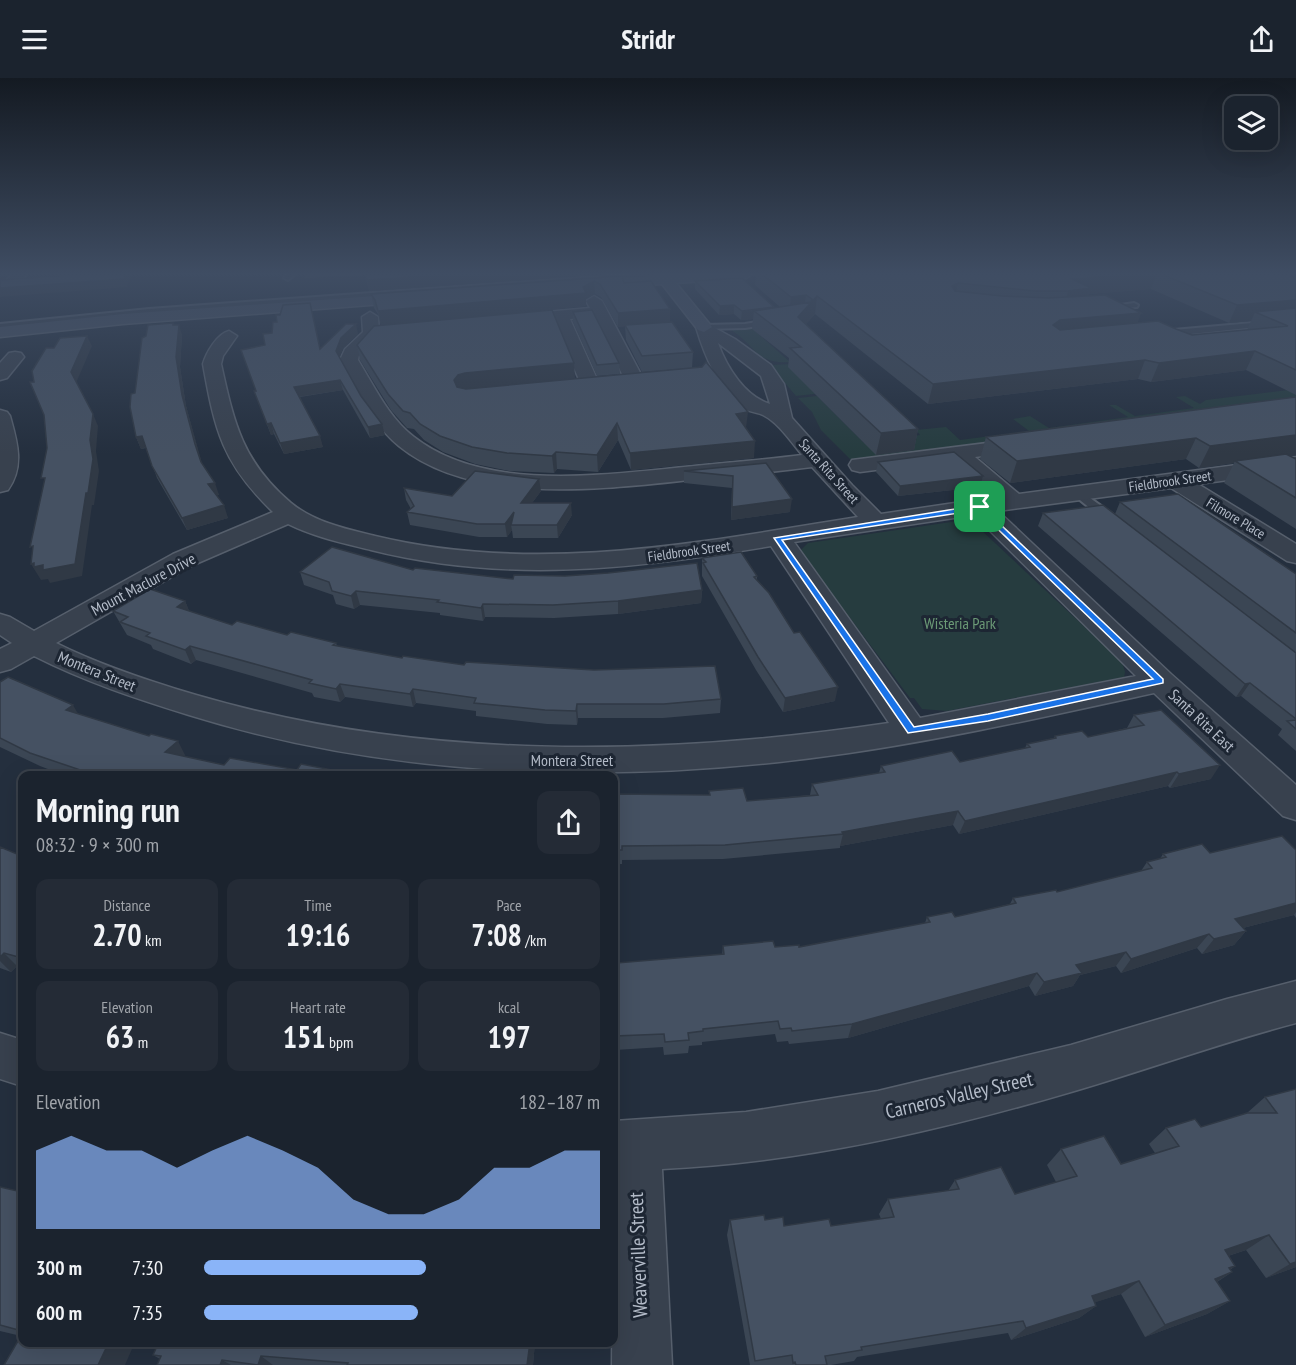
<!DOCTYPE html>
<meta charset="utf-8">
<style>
body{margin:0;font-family:"PT Sans Narrow",sans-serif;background:#242b36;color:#f1f3f6;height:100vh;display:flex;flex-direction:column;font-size:22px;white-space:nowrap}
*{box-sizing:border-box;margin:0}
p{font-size:20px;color:#a0a4aa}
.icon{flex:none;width:33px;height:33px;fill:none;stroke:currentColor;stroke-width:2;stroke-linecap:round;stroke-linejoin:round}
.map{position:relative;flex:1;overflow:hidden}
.panel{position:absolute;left:18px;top:693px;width:600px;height:576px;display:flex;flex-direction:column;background:#1b232e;border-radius:12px;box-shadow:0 6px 24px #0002,0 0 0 2px #39404a}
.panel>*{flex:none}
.tools{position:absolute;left:1224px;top:18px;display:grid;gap:12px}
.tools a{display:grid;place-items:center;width:54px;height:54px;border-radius:12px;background:#1b232e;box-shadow:0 6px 24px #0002,0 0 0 2px #39404a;font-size:30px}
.pin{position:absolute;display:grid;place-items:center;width:51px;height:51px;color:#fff;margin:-26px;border-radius:12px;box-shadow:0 3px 9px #0006}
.round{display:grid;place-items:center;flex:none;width:63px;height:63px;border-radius:12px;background:#242b36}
.head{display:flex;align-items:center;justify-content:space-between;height:102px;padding:0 18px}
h1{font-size:33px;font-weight:600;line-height:45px}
.metrics{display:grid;grid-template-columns:repeat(3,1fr);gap:9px;height:102px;padding:6px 18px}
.metrics div{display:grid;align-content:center;border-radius:12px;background:#242b36;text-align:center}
.metrics b{font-size:30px;font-weight:600}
.metrics small{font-size:16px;font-weight:400}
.metrics p{font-size:16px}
.chart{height:168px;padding:12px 18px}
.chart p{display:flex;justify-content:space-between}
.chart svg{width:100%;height:108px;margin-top:6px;fill:#8ab4f8;opacity:.7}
ul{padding:0 18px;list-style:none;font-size:20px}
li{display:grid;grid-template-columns:96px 72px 1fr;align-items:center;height:45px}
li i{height:15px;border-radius:8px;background:#8ab4f8}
header{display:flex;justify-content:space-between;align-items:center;height:78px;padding:0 18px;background:#1b232e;font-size:27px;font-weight:600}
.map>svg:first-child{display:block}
</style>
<header><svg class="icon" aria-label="menu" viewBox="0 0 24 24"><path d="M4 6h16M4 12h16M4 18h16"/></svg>Stridr<svg class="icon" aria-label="share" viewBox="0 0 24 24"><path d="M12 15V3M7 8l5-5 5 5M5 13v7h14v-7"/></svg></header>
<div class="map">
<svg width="1296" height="1287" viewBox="0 0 1296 1287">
<rect width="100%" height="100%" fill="#242f3e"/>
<path fill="#263c3f" d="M786,245L755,253L790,284C755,287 756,266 729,251Z
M793,286L822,315L796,318L770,287Z
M1296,311V330L853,384L821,352L812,334L798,320L817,318L864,365L920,357L916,352L946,349L960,362L1029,353L1013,341L1030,338L1049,350L1128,339L1109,327H1116L1135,338L1194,330L1176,319L1185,318L1200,326L1206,322Z
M958,443L973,446L980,451L1122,584L1125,594L1124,599L947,633L922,631L914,620H910L800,473L808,465Z"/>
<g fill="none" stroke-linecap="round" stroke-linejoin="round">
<g stroke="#565f6c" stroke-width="4">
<path id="lane" d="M288,196H295L288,202L284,200Z
M635,196H663L659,198L149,235L0,250V246L149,231Z
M1134,225L1138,227L1137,229L1105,232L1101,230Z
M775,241L779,243L778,245L745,250L704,251L700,249L704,247L745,246Z
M1296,241V245L1162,259L1158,256L1162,253Z
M1079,412L1115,438V444H1107L1075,418L1073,416Z"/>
</g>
<g stroke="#565f6c" stroke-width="3">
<path id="street" d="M12,196H27L18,206L13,207L6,203Z
M594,218L602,223L644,302L642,306L590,313L583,311L554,243L511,247L503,242L511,237L590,230L586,223ZM594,239L623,298L597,301L570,241Z
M370,234L378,239L379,255L359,277L358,282C374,308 389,340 414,359C484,414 602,397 684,389C723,385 763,382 802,377C791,364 779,345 763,337C757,334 747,334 742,329C717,307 705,279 696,249L704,244L735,261L771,287L784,306L792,340L852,407L881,436L995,419L952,382L860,394L852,392L849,387L852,382L1027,360L1035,361L1038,366L1035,371L975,379L1019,416L1296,379V393L1198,406L1296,466V485L1287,483L1171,410L998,433L1171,596L1296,707V742L1283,738L1154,615C1052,637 952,660 849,675C631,707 401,703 189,637C137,621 83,603 34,578L11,591L0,594V571L12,565L0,557V536L10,539L34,553L173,476L273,434C222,385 215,353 203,286C206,275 217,256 229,253L237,258L223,278L221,286C234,345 242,383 291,425C314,444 346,451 375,458C537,497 696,465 858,439L812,389C772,394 731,398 690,402C602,411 473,428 399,368C372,346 357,311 340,282L345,271L363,254L362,239ZM718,265L761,298L770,326C745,318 727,290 718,265ZM974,437L1136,598L920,640L794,464ZM288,446C314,459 343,465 371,472C507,506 634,491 771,468L889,645C660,679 421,683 196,617C149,603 100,587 56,565L191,488Z
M15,274L21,275L24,279L7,300L0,302V285L9,275Z
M0,332L7,334L10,338C17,363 25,388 8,412L0,414Z
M1296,903V945C1220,965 1146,992 1071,1014C938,1053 800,1085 662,1091L672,1287H612L614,1043L746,1034L878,1013L1071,967L1227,921Z
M0,955L22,962V1008L0,1001Z"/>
</g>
<g stroke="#565f6c" stroke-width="3">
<path id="secondary" d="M654,196H753L746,200L676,205L712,249L704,254L698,252L662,206L579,212L572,208L579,204L655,198Z
M417,215L422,217L425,220L422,223L123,246L0,259V249L123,236Z"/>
</g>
<use href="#lane" fill="#38414e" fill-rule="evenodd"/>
<use href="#street" fill="#38414e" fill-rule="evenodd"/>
<use href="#secondary" fill="#465061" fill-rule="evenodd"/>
</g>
<path fill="#3b4654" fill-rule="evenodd" d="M304,196H609L369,213L365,197L305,200Z
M756,196H1288L1296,202V317L1246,292L1151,304L1138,301L928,326L815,236L806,246L918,351L914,372L876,377L788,289L789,280L752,251L753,241L741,242L734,236L719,237L695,211V203L774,229H780L755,207ZM1151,211L1229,245L1251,243L1247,252L1192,257L1138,245L1089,218V216Z
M622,198L624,205L670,231V244L693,274L692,290L746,350L754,380L631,392L618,362L598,394L557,391L554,395L509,393L475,386L443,374L424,362L414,351L407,350L391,332L360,282L357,267L575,300L466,311L692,290L642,294L626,262L625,248L618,249L601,219L595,216L586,221V228L381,247L378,236L374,230L371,216Z
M573,234L619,285L620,296L597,298L573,244Z
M173,245L182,257L180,289L186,328L202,387L219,417H216L228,440L187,452L157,400L146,370L141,371L136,359Z
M358,256L343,270L339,280L385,357L370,360L343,312L300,319L323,369L284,376L274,356L271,357L254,313L320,271Z
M1296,319V377L1289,378L1296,381V451L1224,405L1234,385L1199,390L1186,381L1010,405L980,381L986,359Z
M878,384L983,398L980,409L898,418L876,394Z
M766,385L790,434L731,442L732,410L684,405V393Z
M404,410L452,418L541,413L532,425L572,437L558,460H513L512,452L507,459H479L410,447L407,434L411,431L406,422Z
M1120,424L1296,496V673L1278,657L1282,651L1241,618L1236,619L1038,448L1043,435L1115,436Z
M702,480L757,498V502L835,623L783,634L756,592L702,498Z
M413,492L513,501L702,512L701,525L618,536L554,540L485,539L483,543L440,537V535L360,527L354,531L336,526L333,517L304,507L300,494Z
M185,523L189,533L232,547L336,565L337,568L402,580L721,621L720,635L663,640H578L577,647L547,646L476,638V633L416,625L413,629L345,619L340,624L314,619L312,615L196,582L191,586L153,571L151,567L127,557L113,533Z
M0,604L78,636L185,677L184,678L224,687L297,692H332L334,698H66L40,688L0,669Z
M1134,637L1211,701L1170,710L1168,708L959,756L953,747L840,768V770L723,781L622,782V786H614V716L709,717V713L747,723L810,717L812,706L879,695L881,688L960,684L1025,670L1027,666L1054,660L1055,658L1088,659L1127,650Z
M0,769L22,778V890L17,888L11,894L0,890Z
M1296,772V840L1294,837L1243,850L1246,853L1234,867L1202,876L1197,870L1121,895L1116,888L1080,897L1073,908L1035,918L1029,908L848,960L789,966L788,963L777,964L775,956L702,964V967L689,968L688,975L664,977L663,969L615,972V984H614V873L618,885L722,877L723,868L799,869L925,845L927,839H955L1010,826L1013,820L1057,814L1141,793L1147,784L1160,781L1163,776Z
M1296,1011V1189L1266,1200L1246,1172L1228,1178L1235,1188L1230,1192L1232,1194L1217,1204L1230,1223L1207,1236L1145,1259L1121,1216L1095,1224L1096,1228L1079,1240L1011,1262L1008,1255L857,1279L854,1283L831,1287H750L727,1157L730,1142H765L784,1148H831L881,1141L879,1136L888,1121L948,1113L955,1102L1015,1116L1056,1104L1047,1087L1061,1071L1121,1086L1155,1075L1149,1066L1166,1050L1201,1049L1247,1035L1265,1019Z
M0,1109L22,1114V1264L21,1258L0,1253Z
M138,1264H535L533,1287H157L160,1281L153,1277L157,1268Z"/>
<path fill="#303945" d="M0,196H30L0,198Z
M126,196H132L127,209L0,219V210Z
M453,196H609L369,213L367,202Z
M1139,196H1157L1151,211L1089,216L1086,228L1063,230L1072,201Z
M594,203L595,216L586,221V228L381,247L378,233L583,209Z
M958,205L954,222L952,208Z
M806,217L804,233L817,218L815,236L796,257L789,237L791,219Z
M1296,222V239L1255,234L1251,243L1229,245L1237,227Z
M734,227V236L719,237L720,228Z
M670,231V244L618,249V235Z
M776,231L754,233L753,241L741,242L742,233Z
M1141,235L1135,253L1054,260L1053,247L1060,242Z
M356,246L358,256L343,270L338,283L336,273L341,260Z
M179,247L182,257L180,289L186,328L205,396L201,384L182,317L176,279Z
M87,258L92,268L76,305L71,294Z
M1255,273L1246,292L1151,304L1159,285Z
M1145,282L1138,301L928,326L933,306Z
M574,285L575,300L467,311L460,313L456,318L454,302L458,297L465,295Z
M340,302L343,312L297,319L294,309Z
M748,334L746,350L736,336Z
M93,336L98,348L96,373L99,393L94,427H92L82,498L50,505L48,501L41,502L31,486L34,485L90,362Z
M271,345L274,356L271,357L267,346Z
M617,345L618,362L598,394L597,377Z
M382,346L385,357L370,360L368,349Z
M918,351L914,372L876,377L881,355Z
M1296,357V377L1238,385L1235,383L1234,385L1199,390L1210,368Z
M142,358L147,369L141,371L136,359Z
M320,358L323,369L284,376L280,365Z
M1196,360L1186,381L1010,405L1017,383Z
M755,363L754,380L631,392L630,375Z
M556,374L557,391L554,395L552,378Z
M983,398L980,409L898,418L900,408Z
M539,401L541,413L523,437L521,425Z
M215,405L219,417L212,418L208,406Z
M792,421L790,434L731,442L732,429Z
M571,425L572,437L558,460L557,447Z
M224,427L228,440L187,452L182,440Z
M514,434L511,447L512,452L507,459L505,446Z
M702,512L701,525L618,536V523Z
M356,513L360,527L354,531L351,518Z
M185,523L191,537L177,529Z
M483,526L485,539L483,543L481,530Z
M190,568L196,582L191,586L185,572Z
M1250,605L1241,618L1236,619L1245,606Z
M340,606L345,619L340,624L336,611Z
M838,609L835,623L783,634L785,620Z
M413,611L416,625L413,629L410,616Z
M577,626L578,640L577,647L576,633Z
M73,627L81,641L66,632Z
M178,663L185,677L173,688L165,674Z
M1220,687L1211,701L1170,710L1179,696Z
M332,692L334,698H328Z
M1177,694L1168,708L959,756L965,743Z
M958,733L953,747L840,768L843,756L842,754Z
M1296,825V834L1294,837L1223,855L1235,841Z
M1246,853L1234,867L1202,876L1214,861Z
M1209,856L1197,870L1121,895L1131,881Z
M1126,874L1116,888L1080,897L1073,908L1035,918L1044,904L1076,887Z
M4,875L17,888L11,894L0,883V879Z
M1037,895L1029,908L848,960L852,946Z
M1269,1157L1246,1172L1203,1186L1225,1172Z
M1296,1184V1189L1266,1200L1290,1186Z
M1235,1188L1217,1200L1232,1194L1210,1208L1193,1214L1229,1190Z
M1139,1203L1121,1216L1075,1231L1092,1218Z
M1230,1223L1207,1236L1145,1259L1165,1247Z
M1096,1228L1079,1240L1011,1262L1026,1250Z
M109,1264H135L125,1287H98Z
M530,1264H535L533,1287H527Z
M261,1278L273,1287H258Z
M222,1282L231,1287H220Z"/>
<path fill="#455162" stroke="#303945" stroke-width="1.5" d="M85,196H126L124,201L0,210V202Z
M365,196H453L367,202Z
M762,196H1139L1072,201L1091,210L1068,213H1035L958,205L952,208L955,213L1002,218L1048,220L1105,217L1141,235L1060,242L1053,247L1060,252L1158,243L1176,251L1192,257L1288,248L1255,234L1296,230V292L1255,273L1159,285L1145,282L933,306L817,218L798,239L918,351L881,355L790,270L801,269L754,233L811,224L812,221L806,217L791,219Z
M1161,196H1288L1296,202V222L1237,227Z
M622,198L624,205L651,203L670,231L618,235L600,206L594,203L583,209L586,215L378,233L375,222L371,216Z
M742,200L774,229L742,233L734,227L720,228L695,203Z
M310,225L320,271L346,246H356L341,260L336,273L361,318L382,346L368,349L340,302L294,309L320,358L280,365L271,345L267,346L254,313H256L241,272L265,267L263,256L272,255L273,244H277L276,237H280L283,227Z
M552,232L574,285L465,295L458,297L454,302L457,309L466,311L702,289L706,284L748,334L736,336L755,363L630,375L617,345L597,377L556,374L552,378L507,375L472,369L440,358L420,346L410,335L403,333L388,316L357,267L374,248Z
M592,232L619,285L597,287L573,234Z
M672,244L693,274L642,278L625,247Z
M173,245V247H179L176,279L182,317L195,366L201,384L215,405L208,406L224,427L182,440L152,388L142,358L136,359L130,329L131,316L135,315L142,260L146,258L148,247Z
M87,258L71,294L93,336L90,362L93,381L88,415H86L75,486L43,492V487L34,489V485L31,486L33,468L30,469L45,400H41L47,370L44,337L30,304H34L32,293L46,270H54L60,260Z
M1296,319V357L1210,368L1196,360L1017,383L986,359Z
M954,374L983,398L900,408L878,384Z
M1286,376L1296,381V420L1235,383Z
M766,385L792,421L732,429L733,398L684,393Z
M475,393L539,401L521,425H571L557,447H511L514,434L505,446H477L407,434L414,428L404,410L452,418Z
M1178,416L1296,496V555L1120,424Z
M1103,427L1296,575V641L1250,605L1245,606L1043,435Z
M332,469L413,492L415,490L513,501L514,497L565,498L608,495L697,485L702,512L618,523L553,527L483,526L481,530L437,524L439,522L356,513L351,518L332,513L329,504L300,494Z
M741,474L757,498L754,499L769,515L794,555L800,554L838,609L785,620L758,579L703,485L706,484L702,480Z
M150,511L185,523L177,529L232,547L237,543L287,557L291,554L336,565L333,567L402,580L403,578L464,587L466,584L594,592L715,588L721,621L664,626H577L576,633L545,632L474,625L476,620L413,611L410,616L340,606L336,611L309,605L312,602L190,568L185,572L146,558L150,555L120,544L128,539L113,533Z
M8,599L73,627L66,632L149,658L151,656L178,663L165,674L224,687L230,680L297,692L301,686L332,692L328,697L329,698H98L30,675L0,660V604Z
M1161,632L1220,687L1179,696L1177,694L965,743L958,733L842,754L843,756L725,767L622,768V772H614V716L710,717L709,713L743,710L747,723L818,717L812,706L885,694L881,688L952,673L960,684L1030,669L1027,666L1056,660L1055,658L1082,653L1088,659L1144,647L1134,637Z
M1296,642V651L1287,643Z
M1282,758L1296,772V825L1235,841L1246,853L1214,861L1209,856L1131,881L1126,874L1076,887L1082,895L1044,904L1037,895L852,946L792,953L791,950L780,951L778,943L703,951V953L688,955L689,962L665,964L664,956L615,958L614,971V873H617V885L724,876L723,868L773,863L775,869L799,867V869L930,844L927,839L952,834L955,839L1016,825L1013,820L1056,812L1057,814L1152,790L1147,784L1166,779L1163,776L1202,766L1210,775Z
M0,769L22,778V880L4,875L0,879Z
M1296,1011V1184L1290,1186L1269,1157L1225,1172L1235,1188L1229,1190L1232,1194L1215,1201L1230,1223L1165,1247L1139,1203L1092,1218L1096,1228L1026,1250L1023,1243L861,1269L862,1272L825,1278L827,1287H796L795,1284L793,1285L792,1277L755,1283L730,1142L764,1137L765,1142L783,1139L784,1148L829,1141L831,1148L894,1139L888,1121L959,1111L955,1102L1001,1089L1015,1116L1077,1098L1061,1071L1104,1058L1121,1086L1179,1068L1166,1050L1195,1041L1201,1049L1247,1035H1277L1265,1019Z
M0,1109L22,1114V1253L0,1247Z
M22,1256V1264H109L98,1287H4Z
M159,1264H530L527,1287H347L348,1285L261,1278L258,1287L222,1282L220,1287H157L161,1278L153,1277Z"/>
<linearGradient id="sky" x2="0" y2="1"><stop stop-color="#141a22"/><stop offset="0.52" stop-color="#3f4d63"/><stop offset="1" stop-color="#3f4d63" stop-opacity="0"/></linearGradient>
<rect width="1296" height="376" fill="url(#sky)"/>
<path fill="#1a73e8" stroke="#fff" stroke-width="1.5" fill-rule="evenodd" d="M980,427L1163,601V605L988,643L908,655L774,460ZM978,432L1153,601L988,636L914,649L782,462Z"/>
<g text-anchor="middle" stroke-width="6" stroke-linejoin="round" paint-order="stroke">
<g font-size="14" fill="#b4bcc9" stroke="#1d2633">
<text transform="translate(829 393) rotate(48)" y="5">Santa Rita Street</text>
<text transform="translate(1170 403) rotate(-8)" y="5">Fieldbrook Street</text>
<text transform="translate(1236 440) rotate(31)" y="5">Filmore Place</text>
<text transform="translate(689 473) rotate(-8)" y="5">Fieldbrook Street</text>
</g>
<g font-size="16" fill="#b4bcc9" stroke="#1d2633">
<text transform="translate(143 506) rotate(-28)" y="6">Mount Maclure Drive</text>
<text transform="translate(97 593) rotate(22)" y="6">Montera Street</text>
<text transform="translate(1202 642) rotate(43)" y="6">Santa Rita East</text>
<text x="572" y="688">Montera Street</text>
</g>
<g font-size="16" fill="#6b9a76" stroke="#1d2633">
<text x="960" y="551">Wisteria Park</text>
</g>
<g font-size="20" fill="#b4bcc9" stroke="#1d2633">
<text transform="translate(959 1017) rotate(-13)" y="7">Carneros Valley Street</text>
<text transform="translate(638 1177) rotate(-92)" y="7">Weaverville Street</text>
</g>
</g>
</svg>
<div class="tools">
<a><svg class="icon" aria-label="layers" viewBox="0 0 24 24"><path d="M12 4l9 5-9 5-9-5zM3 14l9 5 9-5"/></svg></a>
</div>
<div class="pin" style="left:980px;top:429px;background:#1e9e55"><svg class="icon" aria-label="arrive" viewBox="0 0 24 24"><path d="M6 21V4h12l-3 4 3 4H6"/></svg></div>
<section class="panel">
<div class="head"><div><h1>Morning run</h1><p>08:32 · 9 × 300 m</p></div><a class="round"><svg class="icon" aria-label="share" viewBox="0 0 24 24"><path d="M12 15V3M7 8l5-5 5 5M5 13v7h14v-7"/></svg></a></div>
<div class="metrics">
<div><p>Distance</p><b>2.70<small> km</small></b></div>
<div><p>Time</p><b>19:16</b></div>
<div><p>Pace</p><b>7:08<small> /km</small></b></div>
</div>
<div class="metrics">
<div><p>Elevation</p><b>63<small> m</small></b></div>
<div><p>Heart rate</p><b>151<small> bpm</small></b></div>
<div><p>kcal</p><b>197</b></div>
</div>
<div class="chart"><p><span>Elevation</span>182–187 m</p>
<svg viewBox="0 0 160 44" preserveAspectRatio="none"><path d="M0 44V12L10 6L20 12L30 12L40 19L50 12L60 6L70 12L80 19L90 32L100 38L110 38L120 32L130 19L140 19L150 12L160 12V44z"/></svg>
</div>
<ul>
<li><b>300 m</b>7:30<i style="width:56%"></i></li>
<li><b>600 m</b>7:35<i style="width:54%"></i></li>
</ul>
</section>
</div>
